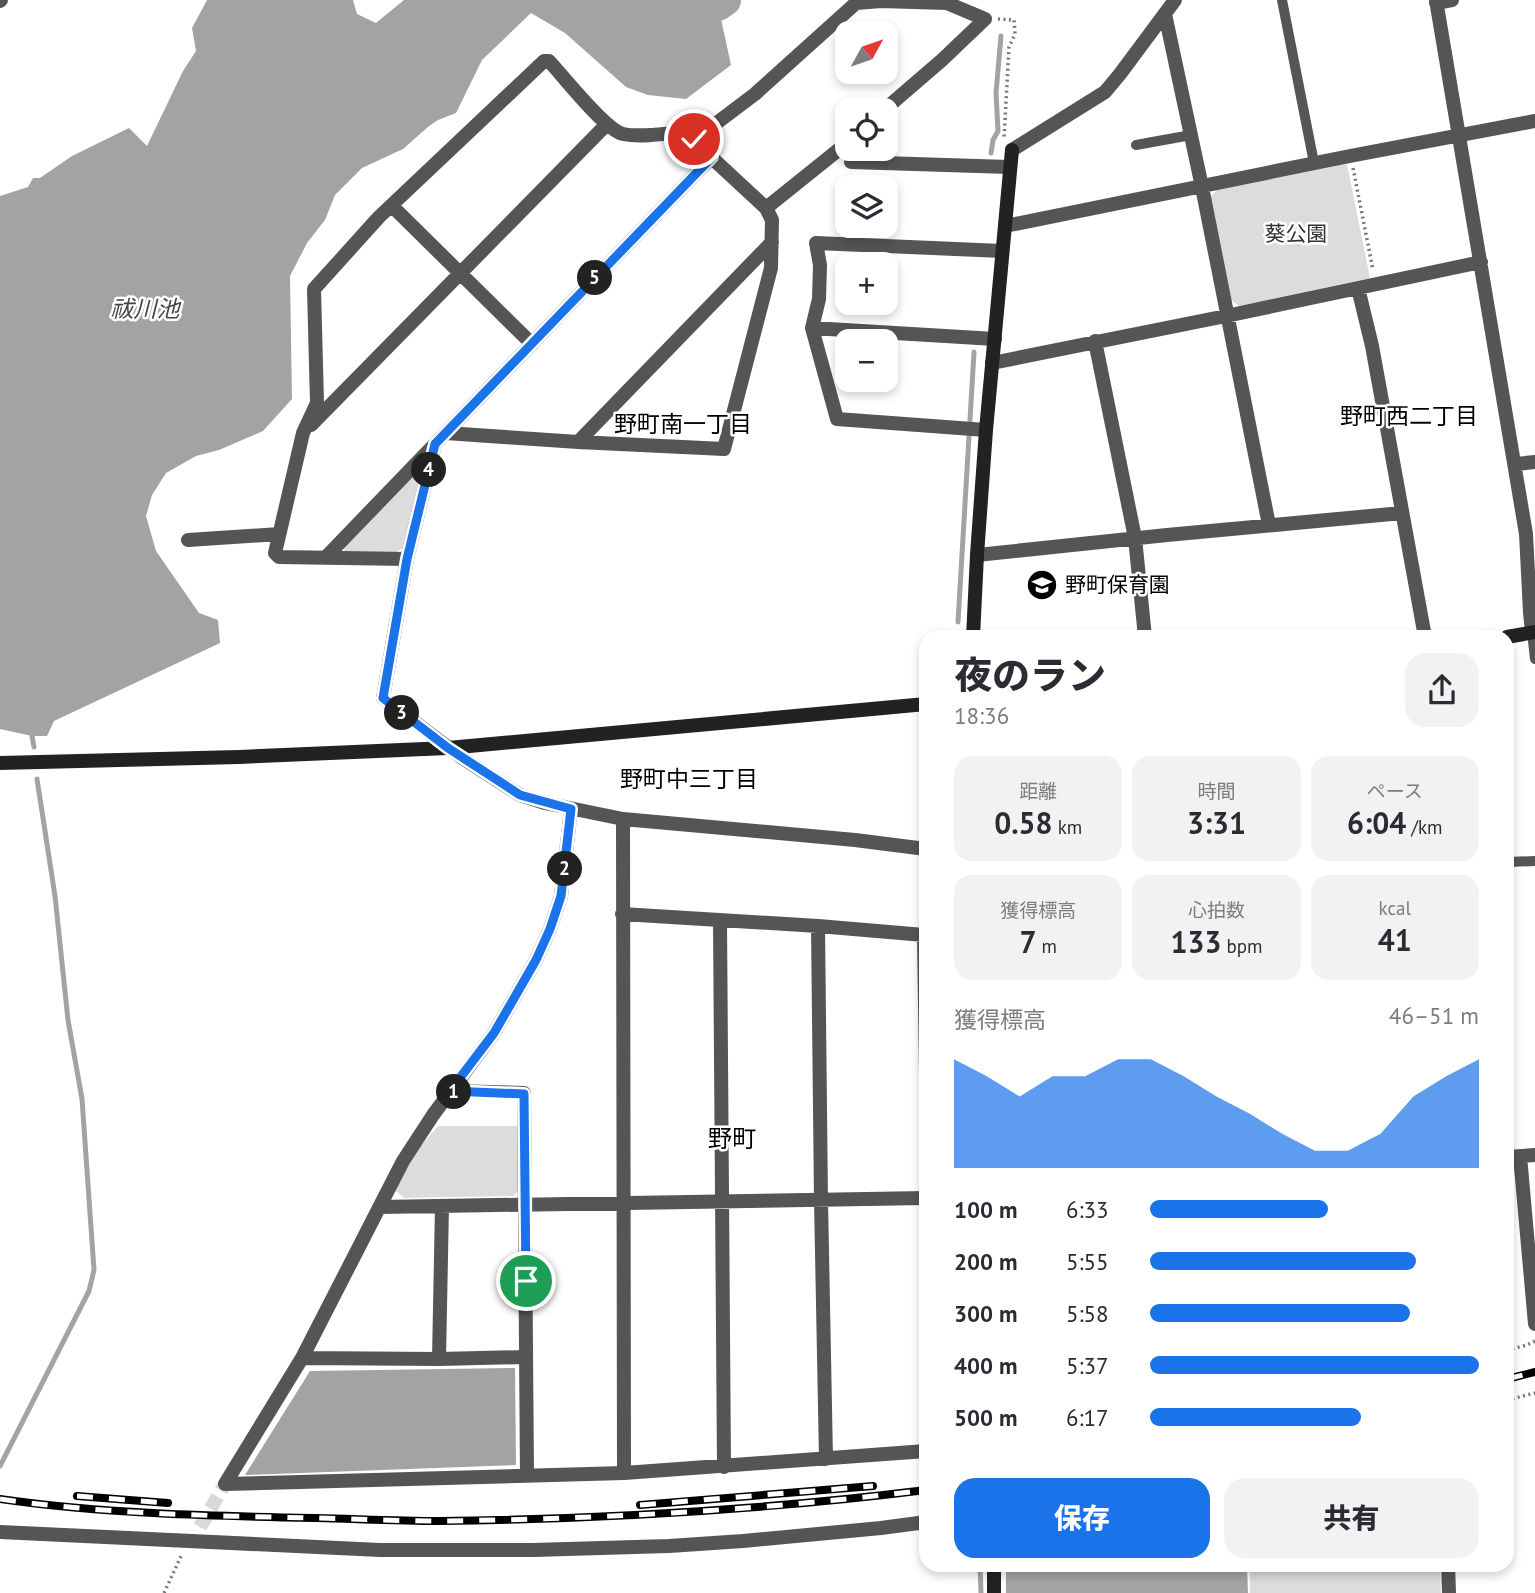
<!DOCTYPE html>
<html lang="ja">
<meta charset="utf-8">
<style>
body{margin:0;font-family:"PT Sans","Noto Sans JP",sans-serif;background:#f2f2f3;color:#2b2b33;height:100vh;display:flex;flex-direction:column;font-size:26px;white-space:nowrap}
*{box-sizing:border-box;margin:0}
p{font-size:23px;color:#7c7c81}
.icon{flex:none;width:38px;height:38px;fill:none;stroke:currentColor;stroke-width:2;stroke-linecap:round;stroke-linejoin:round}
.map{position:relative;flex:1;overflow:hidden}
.drawer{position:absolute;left:919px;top:630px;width:595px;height:942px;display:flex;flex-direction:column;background:#fff;border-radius:21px;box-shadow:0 4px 10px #0003}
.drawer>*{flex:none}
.needle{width:46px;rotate:50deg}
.controls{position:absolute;left:835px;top:21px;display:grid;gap:14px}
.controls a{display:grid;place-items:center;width:63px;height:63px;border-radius:14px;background:#fff;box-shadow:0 4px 10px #0003;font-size:35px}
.pin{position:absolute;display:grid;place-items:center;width:60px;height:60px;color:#fff;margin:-30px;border:4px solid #fff;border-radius:50%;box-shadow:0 2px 7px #0007}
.km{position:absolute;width:35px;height:35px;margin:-18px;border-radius:50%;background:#222;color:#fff;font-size:19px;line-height:35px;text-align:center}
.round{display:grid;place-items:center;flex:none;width:74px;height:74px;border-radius:21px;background:#f2f2f3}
.overview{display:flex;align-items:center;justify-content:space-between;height:119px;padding:0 35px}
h1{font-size:38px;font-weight:800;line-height:52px}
.stats{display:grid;grid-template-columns:repeat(3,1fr);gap:10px;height:119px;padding:7px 35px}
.stats div{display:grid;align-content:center;border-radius:18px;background:#f2f2f3;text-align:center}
.stats b{font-size:30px;font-weight:800}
.stats small{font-size:19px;font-weight:400}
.stats p{font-size:19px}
.chart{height:196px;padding:14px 35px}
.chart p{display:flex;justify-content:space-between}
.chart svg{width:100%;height:126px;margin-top:7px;fill:#1a73e8;opacity:.7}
.cta{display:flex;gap:14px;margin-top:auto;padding:14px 35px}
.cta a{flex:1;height:80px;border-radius:21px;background:#1a73e8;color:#fff;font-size:28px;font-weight:800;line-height:80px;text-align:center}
.cta a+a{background:#f2f2f3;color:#2b2b33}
ul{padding:0 35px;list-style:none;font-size:23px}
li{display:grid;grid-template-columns:112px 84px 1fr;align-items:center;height:52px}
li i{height:18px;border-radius:9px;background:#1a73e8}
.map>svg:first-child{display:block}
</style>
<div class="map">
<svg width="1535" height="1593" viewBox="0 0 1535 1593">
<rect width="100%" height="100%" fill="#fff"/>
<path fill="#dcdcdc" d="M1347,164L1370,278L1239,306L1230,299L1210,197L1217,190Z
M423,465L405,546L397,552L345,553L344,546Z
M438,1126H518L519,1191L513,1196L404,1198L395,1190L410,1159Z
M1250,1565H1440L1441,1593H1250Z"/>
<path fill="#a3a3a3" d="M207,0H353L357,14L376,23L404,0H709L718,5L731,65L686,99L648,95L626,87L565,33L531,13L482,60L456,113L438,120L429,126L403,149L362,168L335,195L325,220L307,243L290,276L292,399L263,431L219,450L196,456L166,473L152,495L146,516L156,551L199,613L218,620L220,643L54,721L47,736H32L0,729V196L28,187L33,178H40L72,156L129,128L147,146L183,71L196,51L192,28Z
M515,1368L516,1465L245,1475L310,1371Z
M1006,1565H1247L1248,1593H1006Z"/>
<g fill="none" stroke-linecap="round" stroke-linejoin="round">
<path stroke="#a3a3a3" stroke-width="5" d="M991,153L993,140L998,131L996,93L1001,36
M958,622L974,352
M32,736L34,747
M0,1466L89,1291L94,1270L82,1099L68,1020L55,896L37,779
M980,1564L981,1593"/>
<path stroke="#a3a3a3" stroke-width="32" d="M718,5L725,0"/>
<path stroke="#d9d9d9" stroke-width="14" stroke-dasharray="14 7" stroke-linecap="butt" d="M200,1527L225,1484"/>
<path stroke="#777" stroke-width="3.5" stroke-dasharray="2 3.5" stroke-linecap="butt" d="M998,19L1014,20L1015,34L1009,47L1004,139
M1353,168L1373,270
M1507,1350L1527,1345L1535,1341
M1507,1400L1535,1393
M164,1593L182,1554"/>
<path stroke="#555" stroke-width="10" d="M1282,0L1314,163
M1136,145L1191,135
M1532,632L1535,659
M1507,862L1535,861"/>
<path stroke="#555" stroke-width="14" d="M1436,0L1526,534L1530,612L1532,632
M0,1L1,0
M1436,3L1452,0
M1165,14L1202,187L1269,525
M694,140L755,94L856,3L881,1L947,3L985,19L942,60L884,110
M1012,150L1105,92L1120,74L1175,0
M712,157L435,444L407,559L383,698L461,757L520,795L545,803L623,819L855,840L926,849
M851,162L1009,167
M392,206L532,344
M766,208L847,143
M1005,226L1350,156L1535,121
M1358,288L1372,346L1425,637
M812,328L837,419L986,430
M995,339L812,328L819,299L820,265L816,243L1002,251
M1095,341L1135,538L1145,637
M992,363L1226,316L1481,262
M311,425L607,124
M578,442L772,242
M1516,464L1535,462
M188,540L279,534
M977,555L1167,535L1402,513
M326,557L434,445
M407,559L279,557L275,553L303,433L317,403L314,289L379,217L544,61H549C564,77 605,130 623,134C642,138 665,133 684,132L766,208L772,220L771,268L724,449L578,442L446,433
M623,819L624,1473
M622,914L818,926L924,935L926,1072
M720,920L724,1467
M818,926L821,1200L826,1459
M450,1091L524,1093L527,1476
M1520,1156L1535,1324
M1507,1157L1535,1155
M380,1207L926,1198
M302,1358L439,1359L526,1357
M439,1359L442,1206
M225,1484L302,1358L403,1161L433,1115L494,1033L536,960L550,929L561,896L571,809
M225,1484L624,1473L926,1451
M0,1532L380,1550H533L669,1546L743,1541L881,1528L926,1522
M1448,1564L1449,1593"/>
<path stroke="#222" stroke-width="14" d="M973,637L977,555L986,430L1012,150
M1507,637L1535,632
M0,763L239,757L448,748L926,704
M994,1564V1593"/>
<g stroke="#000" stroke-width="8">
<path id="rail" d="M1507,1379L1535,1372
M77,1496L168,1503
M0,1499C104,1514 213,1516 317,1518C358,1519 399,1521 439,1521C602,1519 764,1510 926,1490
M640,1505L873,1486"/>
</g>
<use href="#rail" stroke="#fff" stroke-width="5" stroke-dasharray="16" stroke-linecap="butt"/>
</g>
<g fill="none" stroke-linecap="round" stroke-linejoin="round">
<g stroke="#fff" stroke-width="14">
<path id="route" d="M526,1281L524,1094L450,1091L494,1033L536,960L550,929L561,896L571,809L520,795L448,748L383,698L407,559L435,444L712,157L694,139"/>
</g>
<use href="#route" stroke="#1a73e8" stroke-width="9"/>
</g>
<defs>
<g id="school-disc" transform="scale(1.575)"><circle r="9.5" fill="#000" stroke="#fff"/><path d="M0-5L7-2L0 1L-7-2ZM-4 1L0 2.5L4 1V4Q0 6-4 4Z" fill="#fff"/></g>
</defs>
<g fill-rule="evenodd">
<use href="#school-disc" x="1042" y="585"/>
</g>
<g text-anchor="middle" stroke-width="5" stroke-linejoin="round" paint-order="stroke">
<g font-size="21" fill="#333" stroke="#fff">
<text x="1296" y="241">葵公園</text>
</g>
<g font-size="21" fill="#000" stroke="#fff" text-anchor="start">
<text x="1065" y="592">野町保育園</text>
</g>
<g font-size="23" font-style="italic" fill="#444" stroke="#fff">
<text x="145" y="317">祓川池</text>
</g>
<g font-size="23" fill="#000" stroke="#fff">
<text x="1409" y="424">野町西二丁目</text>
<text x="683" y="432">野町南一丁目</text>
<text x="689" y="787">野町中三丁目</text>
</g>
<g font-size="24" fill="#000" stroke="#fff">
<text x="732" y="1147">野町</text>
</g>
</g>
</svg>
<div class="controls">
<a><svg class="needle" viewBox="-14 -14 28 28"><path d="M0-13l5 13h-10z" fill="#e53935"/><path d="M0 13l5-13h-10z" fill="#7c7c81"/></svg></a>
<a><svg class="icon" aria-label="locate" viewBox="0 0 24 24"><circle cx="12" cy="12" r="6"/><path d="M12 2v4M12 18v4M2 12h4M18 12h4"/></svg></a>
<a><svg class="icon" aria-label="layers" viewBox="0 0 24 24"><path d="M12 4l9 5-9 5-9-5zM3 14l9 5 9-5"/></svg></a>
<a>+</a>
<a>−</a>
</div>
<div class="pin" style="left:526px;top:1281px;background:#1e9e55"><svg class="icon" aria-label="arrive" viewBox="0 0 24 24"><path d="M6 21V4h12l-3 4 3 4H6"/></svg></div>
<div class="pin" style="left:694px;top:139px;background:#d93025"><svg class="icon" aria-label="check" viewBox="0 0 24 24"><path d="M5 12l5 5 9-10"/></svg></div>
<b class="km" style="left:454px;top:1092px">1</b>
<b class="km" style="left:565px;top:869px">2</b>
<b class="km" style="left:402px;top:713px">3</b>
<b class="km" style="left:429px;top:470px">4</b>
<b class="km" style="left:595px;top:278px">5</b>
<section class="drawer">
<div class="overview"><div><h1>夜のラン</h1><p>18:36</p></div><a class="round"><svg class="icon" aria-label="share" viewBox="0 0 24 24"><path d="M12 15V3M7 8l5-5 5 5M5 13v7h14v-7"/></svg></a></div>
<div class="stats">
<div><p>距離</p><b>0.58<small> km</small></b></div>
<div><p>時間</p><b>3:31</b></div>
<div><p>ペース</p><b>6:04<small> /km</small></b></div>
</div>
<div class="stats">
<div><p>獲得標高</p><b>7<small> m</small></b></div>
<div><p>心拍数</p><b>133<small> bpm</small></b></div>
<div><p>kcal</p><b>41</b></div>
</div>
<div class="chart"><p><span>獲得標高</span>46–51 m</p>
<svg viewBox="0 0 160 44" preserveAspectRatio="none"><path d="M0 44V6L10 12L20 19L30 12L40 12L50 6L60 6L70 12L80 19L90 25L100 32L110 38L120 38L130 32L140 19L150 12L160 6V44z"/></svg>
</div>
<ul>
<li><b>100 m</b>6:33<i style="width:54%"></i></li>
<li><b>200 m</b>5:55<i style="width:81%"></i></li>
<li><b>300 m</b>5:58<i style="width:79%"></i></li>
<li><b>400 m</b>5:37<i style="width:100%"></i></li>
<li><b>500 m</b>6:17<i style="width:64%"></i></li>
</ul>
<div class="cta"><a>保存</a><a>共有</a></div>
</section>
</div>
